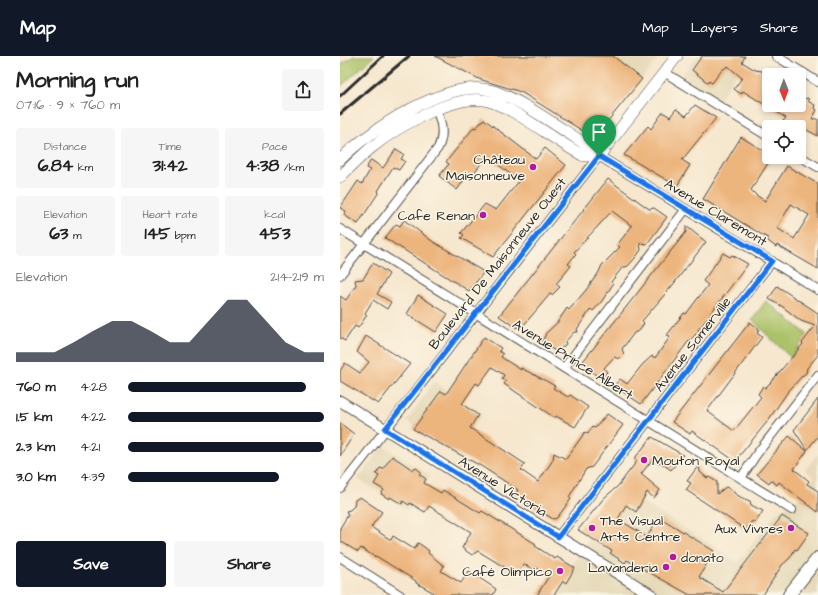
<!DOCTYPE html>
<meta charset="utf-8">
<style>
body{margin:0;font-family:"Architects Daughter",sans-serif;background:#f6f6f6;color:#222;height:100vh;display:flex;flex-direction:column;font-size:15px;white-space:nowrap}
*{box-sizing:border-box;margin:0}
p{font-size:13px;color:#767676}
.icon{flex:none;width:22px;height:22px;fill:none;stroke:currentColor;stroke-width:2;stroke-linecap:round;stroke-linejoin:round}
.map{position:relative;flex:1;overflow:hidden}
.details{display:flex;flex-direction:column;background:#fff;width:340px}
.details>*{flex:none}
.needle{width:26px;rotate:179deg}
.fabs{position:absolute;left:422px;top:12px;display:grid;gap:8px}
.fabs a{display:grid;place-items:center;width:44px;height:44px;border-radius:4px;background:#fff;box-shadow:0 2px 6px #0003;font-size:20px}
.pin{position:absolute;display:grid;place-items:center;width:34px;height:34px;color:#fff;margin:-41px -17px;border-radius:50% 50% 50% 0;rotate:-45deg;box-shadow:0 0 4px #0007}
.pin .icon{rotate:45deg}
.round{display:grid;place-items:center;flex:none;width:42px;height:42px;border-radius:4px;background:#f6f6f6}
.summary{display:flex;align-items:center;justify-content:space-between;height:68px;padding:0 16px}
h1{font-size:22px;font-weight:700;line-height:30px}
.metrics{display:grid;grid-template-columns:repeat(3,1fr);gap:6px;height:68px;padding:4px 16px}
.metrics div{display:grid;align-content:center;border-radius:4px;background:#f6f6f6;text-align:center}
.metrics b{font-size:17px;font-weight:700}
.metrics small{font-size:11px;font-weight:400}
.metrics p{font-size:11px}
.chart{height:112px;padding:8px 16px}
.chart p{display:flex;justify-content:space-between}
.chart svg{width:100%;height:72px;margin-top:4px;fill:#111827;opacity:.7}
.button{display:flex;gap:8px;margin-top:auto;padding:8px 16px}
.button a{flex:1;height:46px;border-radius:4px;background:#111827;color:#fff;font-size:16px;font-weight:700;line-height:46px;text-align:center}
.button a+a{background:#f6f6f6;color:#222}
ul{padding:0 16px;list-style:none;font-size:13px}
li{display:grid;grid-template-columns:64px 48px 1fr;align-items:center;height:30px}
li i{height:10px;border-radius:5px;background:#111827}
header{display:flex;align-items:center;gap:24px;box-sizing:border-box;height:56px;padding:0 20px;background:#111827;color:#fff}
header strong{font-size:19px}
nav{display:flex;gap:22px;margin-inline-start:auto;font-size:14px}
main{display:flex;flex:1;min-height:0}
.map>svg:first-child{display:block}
</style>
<header>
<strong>Map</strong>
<nav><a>Map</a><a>Layers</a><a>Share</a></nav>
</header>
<main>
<section class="details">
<div class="summary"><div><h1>Morning run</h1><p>07:16 · 9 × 760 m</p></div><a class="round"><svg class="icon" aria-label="share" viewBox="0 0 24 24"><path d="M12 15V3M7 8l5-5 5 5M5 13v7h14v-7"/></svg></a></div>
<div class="metrics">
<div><p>Distance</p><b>6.84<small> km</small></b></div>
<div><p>Time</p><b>31:42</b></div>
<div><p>Pace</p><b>4:38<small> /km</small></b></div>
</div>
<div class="metrics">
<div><p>Elevation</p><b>63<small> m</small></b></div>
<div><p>Heart rate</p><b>145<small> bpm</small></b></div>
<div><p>kcal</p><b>453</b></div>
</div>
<div class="chart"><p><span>Elevation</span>214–219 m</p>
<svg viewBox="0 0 160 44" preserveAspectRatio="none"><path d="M0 44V38L10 38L20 38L30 32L40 25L50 19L60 19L70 25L80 32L90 32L100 19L110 6L120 6L130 19L140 32L150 38L160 38V44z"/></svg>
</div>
<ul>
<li><b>760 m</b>4:28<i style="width:91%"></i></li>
<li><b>1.5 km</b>4:22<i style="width:100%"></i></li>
<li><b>2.3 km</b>4:21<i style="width:100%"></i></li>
<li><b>3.0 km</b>4:39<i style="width:77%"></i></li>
</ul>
<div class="button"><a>Save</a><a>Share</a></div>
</section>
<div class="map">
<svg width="478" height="539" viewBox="0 0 478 539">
<rect width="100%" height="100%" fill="#fcf5e5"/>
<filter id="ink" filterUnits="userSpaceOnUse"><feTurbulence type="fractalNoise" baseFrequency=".025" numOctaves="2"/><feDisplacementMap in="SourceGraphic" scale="8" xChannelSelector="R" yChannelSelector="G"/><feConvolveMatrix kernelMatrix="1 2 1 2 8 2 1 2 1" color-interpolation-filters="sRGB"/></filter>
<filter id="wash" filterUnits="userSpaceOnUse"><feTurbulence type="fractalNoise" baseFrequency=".012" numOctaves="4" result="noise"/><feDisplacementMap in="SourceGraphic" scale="16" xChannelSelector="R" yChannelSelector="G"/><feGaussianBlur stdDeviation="0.9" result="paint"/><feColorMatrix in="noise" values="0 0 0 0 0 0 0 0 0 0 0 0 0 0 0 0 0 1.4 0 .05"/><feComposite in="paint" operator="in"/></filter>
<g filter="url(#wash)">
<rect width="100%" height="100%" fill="#f6e7ce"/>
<path fill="#e7daba" d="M273,0H320L302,23Z
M357,0H408L379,43L341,20Z
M94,325L142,358L114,398L67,365Z
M43,390L90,419L68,455L18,423Z
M478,398V539H216L250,480L241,474L297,442L398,506L436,457L458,443L474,421L465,414Z"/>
<path fill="#aac268" stroke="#6a764a" d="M14,0H34L0,31V9Z
M426,245L467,278L451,302L412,264Z"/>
<g id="blocks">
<path fill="#edb57e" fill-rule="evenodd" d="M95,0H273L302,23L254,82L181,36L139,23Z
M362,0H405L402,6L415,14L422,15L423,18L429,21V49H459V40L464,43L468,42L469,46L475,49L474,52L477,54L472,63H478V80L465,73L461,71L459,74V71H453L443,65L446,62L403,35L401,38L394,33L402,22L388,10L382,14L372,27L369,25L368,27L352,14Z
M355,49L376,62L342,104L350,109L337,130L284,99L308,70L311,73L323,56L330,61L336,53L346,60Z
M144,63L196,103L205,92L226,109L153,201L121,182L124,179L121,177L145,148L156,154L179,125L147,100L129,123L126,121L117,134L99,120L109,108L106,106L134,71L136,72Z
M401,81L429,98V101H432L411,134L416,139L425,145L447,110L478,128V213L437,189L436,191L428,185L429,183L363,143ZM451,148L469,159L454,183L437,172Z
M56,93L64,98L61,103L65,105L59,114L53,111L38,135L39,136L18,168L4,159L6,155L0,152L18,125L22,128L30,114L26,112L31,104L43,112Z
M268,123L309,153L314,152L327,161L307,188L300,187L301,194L296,201L288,210L282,212L271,226L273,228L262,245L253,255L251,253L237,273L238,276H234L225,286L226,288L217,296L202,287L206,277L217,267L227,252L229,254L246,234L259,216L262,209L280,191L277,189L292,170L272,155L234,196L236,198L228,208L231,210L216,228L220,231L212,239L210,238L183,270L181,269L177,272L159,260Z
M64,164L92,185L144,216L129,235L45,182L56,168L60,170Z
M346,170L366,186L332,230L302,265L304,267L300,274L294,277L282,293L284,298L279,303L274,301L264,312L267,316L261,323L251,315L250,317L240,309L338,186L346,176Z
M383,197L390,201L392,199L408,208L358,274L360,279L356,278L348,286L301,348L274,330L280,323L287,328L303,308L312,300L315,302L330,281L327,279L344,257L346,258L368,229L363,225Z
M33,207L49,218L37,238L51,246L47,253L33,244L25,257L27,259L18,272L15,270L5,285L0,282V240L6,244L16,229L15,224L23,223Z
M437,230L478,257V299L467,312L466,317L462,320L447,337L427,366L395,405L352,375L350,378L332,366L410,266L419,273L417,277L422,281L367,355L394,375L421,341L418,338L423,330L425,332L431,326L463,288L462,287L475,270L461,265L443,251L429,243Z
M78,239L108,258L96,276L67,258Z
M26,280L70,308L38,348L0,325V315L5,307L20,317L29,306L17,296Z
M144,281L161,292L159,295L163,298L161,301L181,314V312L208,326L215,330L213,332L228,341L230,339L248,351L235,371L216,360L215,362L164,328L166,325L162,323L164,319L152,311L139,329L136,327L122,348L138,359L130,372L185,408L181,414L198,426L213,404L214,397L226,403L245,376L248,378L252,371L255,372L267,358L283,369L252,411L246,413L229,441L231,443L217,462L213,463L175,439L178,434L141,410L73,373L101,335L106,338Z
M478,343V380L467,394L454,374Z
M0,367L14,378L0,400Z
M449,380L467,395L454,413L469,425L467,428L478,435V456L439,426L437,429L431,424L429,427L417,418Z
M312,381L343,399L331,414L320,406L318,408L313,403L301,418L320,434L314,442L307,436L296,456L286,449L278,463L307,481L319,461L374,495L359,521L383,536L442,460L469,477L457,494L455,493L450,502L442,509L423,539H350L287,504L285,507L270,497L272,495L238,474L264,442L278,430L297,405L294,403Z
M52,400L73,414L75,411L81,416L79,418L86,423L84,427L101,437L103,434L140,457L142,455L196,488L195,490L215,503L217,501L235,512L226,527L223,525L214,539H197L209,520L195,511L194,514L184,508L177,519L138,495L132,499L122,492L131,476L89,450L85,456L70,447L69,449L63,445L62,448L50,441L49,443L41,438L44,434L34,428L39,420L36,418L40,412L43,413Z
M359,409L360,416L367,422L369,421L377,426V438L386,431L394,435V437L402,442L410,445L411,449L423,455L415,467L412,465L406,474L346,434L351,427L347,425Z
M20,441L42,456L31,471L51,484L53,480L74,493L78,487L84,491L89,495L88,497L104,510L101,515L121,527L129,515L156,533L153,539H98L76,527V525L36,500L35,501L21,492L18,496L0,485V472L8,459L6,455L10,454L14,450L15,444Z"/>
</g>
</g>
<g filter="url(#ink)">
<use href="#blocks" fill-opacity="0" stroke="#494743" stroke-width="1"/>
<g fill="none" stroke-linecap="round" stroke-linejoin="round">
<g stroke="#494743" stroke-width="10">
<path id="minor" d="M436,0L478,26
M324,16L429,81
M459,100L478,111
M0,173L452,454
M0,219L98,92C104,80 102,66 96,54
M224,312L346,153
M401,422L416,399L478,319
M0,432L259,100L478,234
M218,481L432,205
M0,501L60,539"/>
</g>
<g stroke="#494743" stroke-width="12">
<path id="tertiary" d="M0,345L312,539"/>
</g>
<g stroke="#494743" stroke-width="12">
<path id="secondary" d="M259,100L337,0
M0,104C29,74 107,23 150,34C180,42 222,74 250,91L259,100
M0,121C10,111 20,101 31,92C57,71 119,34 152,46C182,57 215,85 244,100H259"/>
</g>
<g stroke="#494743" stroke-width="14">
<path id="primary" d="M449,539L478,502"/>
</g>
<use href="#minor" stroke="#fff" stroke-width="8"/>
<use href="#tertiary" stroke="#fff" stroke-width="10"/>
<use href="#secondary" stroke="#fff" stroke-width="11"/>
<use href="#primary" stroke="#fff" stroke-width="12"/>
<path stroke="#2b2b2b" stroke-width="3" d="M0,40L43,0
M0,58L69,0"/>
</g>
</g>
<g fill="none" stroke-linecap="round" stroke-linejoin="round" filter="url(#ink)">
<g stroke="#fff" stroke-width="8">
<path id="route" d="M259,100L432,205L218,481L45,373Z"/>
</g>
<use href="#route" stroke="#1a73e8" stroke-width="5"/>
</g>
<g fill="#b5179e" stroke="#fcf5e5" stroke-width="1.5">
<circle cx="193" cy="111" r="4"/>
<circle cx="143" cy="159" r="4"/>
<circle cx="304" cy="404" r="4"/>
<circle cx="252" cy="472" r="4"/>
<circle cx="451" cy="472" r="4"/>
<circle cx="333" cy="501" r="4"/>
<circle cx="326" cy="511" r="4"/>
<circle cx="220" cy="515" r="4"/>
</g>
<g text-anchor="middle" stroke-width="3" stroke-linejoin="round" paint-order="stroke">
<g font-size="14" fill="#2b2b2b" stroke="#fcf5e5" text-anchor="end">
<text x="185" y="108">Château<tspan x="185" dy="16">Maisonneuve</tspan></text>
<text x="135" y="164">Cafe Renan</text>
<text x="312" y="409" text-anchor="start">Mouton Royal</text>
<text x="260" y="469" text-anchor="start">The Visual<tspan x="260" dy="16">Arts Centre</tspan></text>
<text x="443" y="477">Aux Vivres</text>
<text x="341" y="506" text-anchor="start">donato</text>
<text x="318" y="516">Lavanderia</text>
<text x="212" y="520">Café Olimpico</text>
</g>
<g font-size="14" fill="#2b2b2b" stroke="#fcf5e5">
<text transform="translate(376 156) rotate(31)" y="5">Avenue Claremont</text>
<text transform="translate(157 207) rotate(-52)" y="5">Boulevard De Maisonneuve Ouest</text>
<text transform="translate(352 288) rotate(-52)" y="5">Avenue Somerville</text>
<text transform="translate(233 303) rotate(32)" y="5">Avenue Prince Albert</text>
<text transform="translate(163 430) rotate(32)" y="5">Avenue Victoria</text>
</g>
</g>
</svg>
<div class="fabs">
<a><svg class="needle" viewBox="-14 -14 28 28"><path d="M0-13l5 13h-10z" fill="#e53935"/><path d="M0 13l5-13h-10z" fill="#767676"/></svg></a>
<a><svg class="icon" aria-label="locate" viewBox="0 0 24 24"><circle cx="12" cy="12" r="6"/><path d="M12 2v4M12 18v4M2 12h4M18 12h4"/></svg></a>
</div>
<div class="pin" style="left:259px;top:100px;background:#1e9e55"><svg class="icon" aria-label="arrive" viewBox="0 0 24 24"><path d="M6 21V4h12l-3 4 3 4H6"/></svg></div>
</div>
</main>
